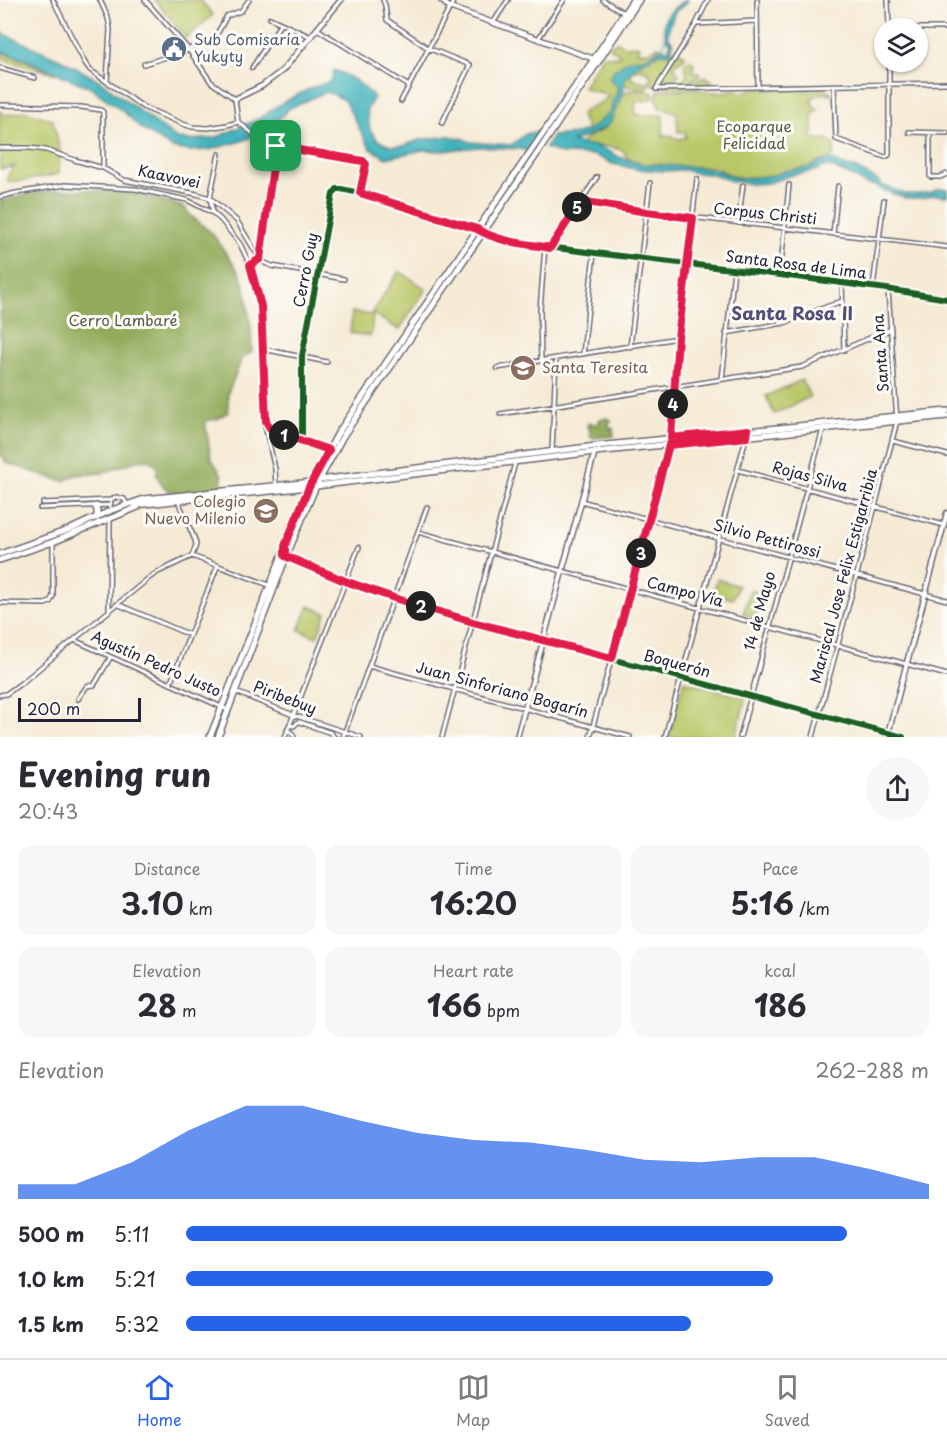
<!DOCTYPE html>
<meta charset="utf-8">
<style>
body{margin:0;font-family:"Playpen Sans",sans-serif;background:#f7f7f7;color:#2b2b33;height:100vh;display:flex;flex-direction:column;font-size:22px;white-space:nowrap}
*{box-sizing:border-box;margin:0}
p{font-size:20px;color:#7c7c81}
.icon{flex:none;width:33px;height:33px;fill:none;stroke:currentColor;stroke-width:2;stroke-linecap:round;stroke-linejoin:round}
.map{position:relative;height:737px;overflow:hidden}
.side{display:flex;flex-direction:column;background:#fff;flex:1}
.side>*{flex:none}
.buttons{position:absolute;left:874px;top:18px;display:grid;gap:12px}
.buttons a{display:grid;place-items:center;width:54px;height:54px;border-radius:50%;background:#fff;box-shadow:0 2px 4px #0004;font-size:30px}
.scale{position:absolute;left:18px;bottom:15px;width:123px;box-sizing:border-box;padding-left:6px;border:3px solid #22223b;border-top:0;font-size:16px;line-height:21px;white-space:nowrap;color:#22223b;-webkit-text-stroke:4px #fdfcf7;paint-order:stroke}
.pin{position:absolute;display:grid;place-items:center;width:51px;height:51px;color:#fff;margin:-26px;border-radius:12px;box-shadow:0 3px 9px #0006}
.km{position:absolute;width:30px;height:30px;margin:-15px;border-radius:50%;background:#222;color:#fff;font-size:16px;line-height:30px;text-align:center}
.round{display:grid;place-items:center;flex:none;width:63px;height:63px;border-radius:32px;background:#f7f7f7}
.summary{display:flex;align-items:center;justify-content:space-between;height:102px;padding:0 18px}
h1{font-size:33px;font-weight:700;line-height:45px}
.stats{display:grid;grid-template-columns:repeat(3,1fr);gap:9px;height:102px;padding:6px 18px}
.stats div{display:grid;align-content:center;border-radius:15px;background:#f7f7f7;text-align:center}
.stats b{font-size:30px;font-weight:700}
.stats small{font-size:16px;font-weight:400}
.stats p{font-size:16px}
.chart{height:168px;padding:12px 18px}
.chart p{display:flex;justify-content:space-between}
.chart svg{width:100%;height:108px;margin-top:6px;fill:#2563eb;opacity:.7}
ul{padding:0 18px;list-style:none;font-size:20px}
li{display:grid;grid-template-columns:96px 72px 1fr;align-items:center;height:45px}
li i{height:15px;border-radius:8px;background:#2563eb}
.tabs{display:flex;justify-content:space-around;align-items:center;height:84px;border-top:2px solid #e1e1e2;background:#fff;font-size:16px;color:#7c7c81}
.tabs a{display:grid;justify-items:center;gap:3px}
.tabs .selected{color:#2563eb}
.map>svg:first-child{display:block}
</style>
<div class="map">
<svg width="947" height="737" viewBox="0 0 947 737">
<rect width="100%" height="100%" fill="#fdfcf7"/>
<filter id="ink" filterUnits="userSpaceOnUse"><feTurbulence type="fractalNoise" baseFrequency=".0167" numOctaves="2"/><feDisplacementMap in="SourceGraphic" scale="12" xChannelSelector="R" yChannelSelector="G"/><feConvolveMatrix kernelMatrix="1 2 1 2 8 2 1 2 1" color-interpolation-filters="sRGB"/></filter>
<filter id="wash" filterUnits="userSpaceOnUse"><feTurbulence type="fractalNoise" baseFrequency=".008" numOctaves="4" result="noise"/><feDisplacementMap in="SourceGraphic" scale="24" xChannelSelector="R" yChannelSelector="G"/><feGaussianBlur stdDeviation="1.35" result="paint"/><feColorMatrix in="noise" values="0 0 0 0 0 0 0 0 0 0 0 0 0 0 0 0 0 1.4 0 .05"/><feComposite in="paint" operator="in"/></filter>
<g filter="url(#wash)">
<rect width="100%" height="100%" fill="#f5ead4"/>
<path fill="#bac768" stroke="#6e7452" stroke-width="1.5" d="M155,0H200L213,15L186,38Z
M617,42C620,43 623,46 627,46C632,46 634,44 640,46L637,50L639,52L651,51L658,46L664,48L666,52L669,53L675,49L685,55L686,56L684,59L675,64V69L679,75L671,81V82H678L686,77L687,72L684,64L690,60L694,63L693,72H698L700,75L695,79L691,80V82L697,81L706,76L712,81V86L707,88L708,84L706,82L703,86H692L685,88C679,87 671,88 664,87C659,86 654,84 649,84L648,81L651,77L650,73L640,69L633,71L631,74L632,78L635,80L646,82L648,86L646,88L630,87L620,82L617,84V93C629,90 642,89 653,93V98L652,99L637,102L635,104V115H663V136C672,134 678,142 686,137L685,132H678L677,113L665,108H659L656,96L659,90H687L696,88L710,92H723L736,89C746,96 746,89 755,87C760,86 765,89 770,91L780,86L802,87L806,91C814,90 825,87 832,93L830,95C824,92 816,95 811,99L813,105L818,110L811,117L814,122L812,125L814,132L811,135L812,138C827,141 839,137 833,156C825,162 814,162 808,169L764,178L739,177L732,176L719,169L712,167H667L660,164L644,165L628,158L625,155L626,153C620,148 611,147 603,146C596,145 591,149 583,147L581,144C588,134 600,134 607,126L590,130L587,129L581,116L582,113C588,105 599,107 608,97C601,89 591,94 583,87L602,56C608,54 613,58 619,56L618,52L610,48L611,45Z
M0,52L24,60L56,74L12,62L0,57Z
M0,111L5,115L26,111L53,120L60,150L59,174L27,180L8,182V174L15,166L0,169Z
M399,271L426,289L399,330L372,313Z
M352,312L373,315L371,336L350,333Z
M802,380L810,397L774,414L766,396Z
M717,579L738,586L733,599L713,593Z
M750,590L763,593L756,617L743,614Z
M309,606L326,613L317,637L299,630Z
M684,681L746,698L735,737H669Z"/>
<path fill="#93ac5c" stroke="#5a674c" stroke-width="1.5" d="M97,190L136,194L169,202L185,208L191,216L212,233L239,272L245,287L251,328L252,352L242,358L237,371L228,393V412L217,419L205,421L211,458L222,475V487C209,492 175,499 164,487C161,484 159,478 156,474L158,468L150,460L142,459L102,473L76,475L64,481L51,478L7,463L0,454V202C30,190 65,189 97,190Z
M608,418L611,420V421H609V426L610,429L613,428L614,436L593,438L590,437V428H587L588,423L595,424L597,426L600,419Z"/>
<path fill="#42b2bb" stroke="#326a7b" stroke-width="1.5" d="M684,0H688L685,4L675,12L670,25L668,36L673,43L670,54L660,53L641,63L632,70L624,80V90L610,123L606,127L583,138L572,141L587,146L591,145L604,149L619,157L641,164L699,167L719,171L736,178H750L775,175L785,171L811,167L818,162L832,160L848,167H853L877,180L882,185L905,194H918L932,192L938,189H947V196L933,195L923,198H905L880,189L877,186L865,184L856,178L831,167H824L814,171L796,174L768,183L751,184L732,181L710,174L696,173L684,170L664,171L636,169L613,164L594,155L562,154L545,148L553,136L577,134L592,128L611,111L612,102L615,96L619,92V88L610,79V77L614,70L629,60L647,57L660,49L667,50L669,49L670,43C663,36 662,23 668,14C672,9 679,5 684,0Z
M0,32L64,61L100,81L177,139L190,140L215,138L258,119L282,103L307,90L331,81L334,70C352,77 360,82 374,97L367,110L370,130L378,140L390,146H403L419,140L449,136L461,138L470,142L511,145L526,134L539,131L527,151L520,149L479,147L440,151L423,150L386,158L370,148L344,100L333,94L326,92L290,108L267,130L242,141L209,150L189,151L172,148L156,138L139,127L125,113L91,88L25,59L0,51Z"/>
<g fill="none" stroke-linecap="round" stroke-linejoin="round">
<path stroke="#42b2bb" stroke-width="1.5" d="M662,50L664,46L665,37"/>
</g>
</g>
<g filter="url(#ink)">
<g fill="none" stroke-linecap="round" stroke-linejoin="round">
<g stroke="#6c6871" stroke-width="6">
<path id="minor" d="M53,0L85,63L90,70L143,107L183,124L192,127L208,128L227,125L238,122L261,140L277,146L363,161L366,164L360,193
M100,0L108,18L110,29L107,82
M145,0L189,50L211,82L235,99L238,122
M383,0L385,5L387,20L428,48L470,65L442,123
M603,0L624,13
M708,0L696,24L656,89L947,83
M757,0L758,87
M888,0L889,28
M270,18L311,37
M493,23L508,0
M696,24L757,21
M907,28H947
M317,29L409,86
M538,39L564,0
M144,64L189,50C196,44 205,43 213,38C220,32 222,23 227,16L241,11L249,0
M0,68L35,78
M252,68L281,23
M834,86L836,139L885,157L889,155V62
M401,101L454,0
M0,105L81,107L101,110L103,112V168
M909,132L947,133
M930,133V176L931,177H940L947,174
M0,148H30L46,150L75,160L103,168L124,180L197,194L210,198L237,221L260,259L265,263L272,266L344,279
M0,197L16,193L65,185L135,189L187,200L213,213L221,220L240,244L250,265L260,300L263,327L265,426L275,469L276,485
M581,201L647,212L947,247
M213,213L210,198L219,154
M738,223L743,185
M483,233C504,243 527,244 550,248L873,287L947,299
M833,234L838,186
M550,248L597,177
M260,259L277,146
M250,265L260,259
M780,275L789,185
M842,283L844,350
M873,287L884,200
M726,333L784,323L842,301
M630,347L650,183
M263,349L327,362
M583,354L594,253
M541,361L540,310L545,247
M497,368L678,338
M722,379L734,270
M500,414L802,367L891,329
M267,422L270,428L276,432L328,450
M302,441V356L317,273L335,191L341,189L360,193L478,229
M893,441L947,455
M552,451L556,358
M738,470L944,525
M581,501L947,600
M43,503L111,500
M110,507L111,500L116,497L124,499L127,504
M40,508L110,505
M418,532L947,675
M192,556L269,585
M286,557L345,581L473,622L903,737
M0,603L45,604L50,602L53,596V543
M117,604L190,635
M109,610L110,519
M74,640L228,710
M369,666L630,737
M170,684L218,565
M236,692L293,715L361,737
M0,695L6,694L24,681L149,578L158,572L192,556L196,545L195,540L178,501
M78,699L87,686L94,685L96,682L110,658
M289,725L294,726L298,722H300L331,733L334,737
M287,730L292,733L294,737
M285,737L359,547
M343,737L427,507
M442,737L515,463
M590,737L670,445L678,338L697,179
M665,737L746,438
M740,737L823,429
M813,737L875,507L897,421L888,290"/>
</g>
<g stroke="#6c6871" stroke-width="7">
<path id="tertiary" d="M441,0L449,7L594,59
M235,99L262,86L283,70L341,0
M517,737L595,451
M887,737L947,513"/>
</g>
<g stroke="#6c6871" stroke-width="8">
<path id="primary" d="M319,480L596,446L947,411
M316,486L595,452L947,416
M210,737L309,487L338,433L594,59L633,0
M218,737L286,557L316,486L343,436L537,154L639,0"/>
</g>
<g stroke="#6c6871" stroke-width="8">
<path id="trunk" d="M135,505L309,487
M95,506L97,510V518
M0,554L71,529L112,510L144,499L312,482
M0,560L53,542L138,507"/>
</g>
<use href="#minor" stroke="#fff" stroke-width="3"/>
<use href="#tertiary" stroke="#fff" stroke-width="4"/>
<use href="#primary" stroke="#fff" stroke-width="5"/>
<use href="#trunk" stroke="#fff" stroke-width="5"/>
<g stroke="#fdfcf7" stroke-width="10">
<path id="cycleway" d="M302,441V356L333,194L337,189H341L360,193L477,229L494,238L505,241C627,259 749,269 871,287C896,290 922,295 947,299
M285,546V553L286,557L345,581L473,622L903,737"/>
</g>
<use href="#cycleway" stroke="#1b5e20" stroke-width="6"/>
</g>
</g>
<g fill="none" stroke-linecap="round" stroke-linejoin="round" filter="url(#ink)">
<g stroke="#fff" stroke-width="12">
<path id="route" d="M276,146L363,161L366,164L360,193L477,229C501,243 523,243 550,248L581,201L647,212L693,218L678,338L671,438L748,430L747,437L669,445L612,658L473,622L394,598L345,581L285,556V546L309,487L329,450L276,432L270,428L266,421L261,306L250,265L260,259Z"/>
</g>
<use href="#route" stroke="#e11d48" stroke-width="8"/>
</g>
<defs>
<g id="civic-disc" transform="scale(1.35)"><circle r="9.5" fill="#5c6f8a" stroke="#fdfcf7"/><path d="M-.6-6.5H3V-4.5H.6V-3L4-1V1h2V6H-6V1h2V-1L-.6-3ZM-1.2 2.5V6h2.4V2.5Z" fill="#fff"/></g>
<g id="school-disc" transform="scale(1.35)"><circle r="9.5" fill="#8d6e63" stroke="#fdfcf7"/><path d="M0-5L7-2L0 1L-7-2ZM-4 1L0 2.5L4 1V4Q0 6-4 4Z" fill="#fff"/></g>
</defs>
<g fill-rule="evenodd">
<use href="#civic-disc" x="174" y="49"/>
<use href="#school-disc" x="523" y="368"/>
<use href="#school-disc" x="266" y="511"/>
</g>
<g text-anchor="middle" stroke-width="6" stroke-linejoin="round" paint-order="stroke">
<g font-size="15" fill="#4e5e75" stroke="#fdfcf7" text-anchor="start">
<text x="194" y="45">Sub Comisaría<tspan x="194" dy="17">Yukyty</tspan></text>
</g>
<g font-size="15" fill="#575c4b" stroke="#fdfcf7">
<text x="754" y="132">Ecoparque<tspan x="754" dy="17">Felicidad</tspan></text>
<text x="123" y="326">Cerro Lambaré</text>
</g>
<g font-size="15" fill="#22223b" stroke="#fdfcf7">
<text transform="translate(169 177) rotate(12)" y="5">Kaavovei</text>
<text transform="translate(765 214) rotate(6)" y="5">Corpus Christi</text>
<text transform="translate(796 265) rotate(7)" y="5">Santa Rosa de Lima</text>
<text transform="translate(306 270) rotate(-79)" y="5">Cerro Guy</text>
<text transform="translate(881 353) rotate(-94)" y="5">Santa Ana</text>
<text transform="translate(810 477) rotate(15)" y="5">Rojas Silva</text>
<text transform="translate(767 539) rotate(15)" y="5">Silvio Pettirossi</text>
<text transform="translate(844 576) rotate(-75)" y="5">Mariscal Jose Felix Estigarribia</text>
<text transform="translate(685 592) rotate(15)" y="5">Campo Vía</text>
<text transform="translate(760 611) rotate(-75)" y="5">14 de Mayo</text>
<text transform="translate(156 664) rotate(24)" y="5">Agustín Pedro Justo</text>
<text transform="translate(677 664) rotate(15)" y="5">Boquerón</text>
<text transform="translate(502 690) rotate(15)" y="5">Juan Sinforiano Bogarín</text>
<text transform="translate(285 698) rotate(21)" y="5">Piribebuy</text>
</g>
<g font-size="15" fill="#785e54" stroke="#fdfcf7" text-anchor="start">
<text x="542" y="373">Santa Teresita</text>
<text x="246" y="507" text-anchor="end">Colegio<tspan x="246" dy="17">Nuevo Milenio</tspan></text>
</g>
<g font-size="18" font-weight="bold" fill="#534d78" stroke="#fdfcf7">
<text x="792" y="320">Santa Rosa II</text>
</g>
</g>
</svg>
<div class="buttons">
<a><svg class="icon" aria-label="layers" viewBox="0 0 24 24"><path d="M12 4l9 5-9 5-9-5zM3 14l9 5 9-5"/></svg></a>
</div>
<div class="scale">200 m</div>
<div class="pin" style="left:276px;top:146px;background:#1e9e55"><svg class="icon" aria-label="arrive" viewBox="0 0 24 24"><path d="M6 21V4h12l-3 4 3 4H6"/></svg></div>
<b class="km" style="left:284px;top:435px">1</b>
<b class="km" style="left:421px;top:606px">2</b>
<b class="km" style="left:641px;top:553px">3</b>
<b class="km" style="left:673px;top:404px">4</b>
<b class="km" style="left:577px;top:207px">5</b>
</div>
<section class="side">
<div class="summary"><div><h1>Evening run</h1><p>20:43</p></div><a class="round"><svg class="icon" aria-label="share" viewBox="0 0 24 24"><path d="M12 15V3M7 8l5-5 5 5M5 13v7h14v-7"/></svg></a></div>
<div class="stats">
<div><p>Distance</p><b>3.10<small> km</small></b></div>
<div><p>Time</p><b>16:20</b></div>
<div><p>Pace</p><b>5:16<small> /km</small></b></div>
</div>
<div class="stats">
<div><p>Elevation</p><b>28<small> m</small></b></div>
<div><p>Heart rate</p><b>166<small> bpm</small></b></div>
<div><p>kcal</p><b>186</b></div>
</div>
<div class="chart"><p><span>Elevation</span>262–288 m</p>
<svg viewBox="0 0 160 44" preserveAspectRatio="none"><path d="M0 44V38L10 38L20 29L30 16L40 6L50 6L60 12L70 17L80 20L90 21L100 24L110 28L120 29L130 27L140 27L150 32L160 38V44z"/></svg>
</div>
<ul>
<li><b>500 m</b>5:11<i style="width:89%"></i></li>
<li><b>1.0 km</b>5:21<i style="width:79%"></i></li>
<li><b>1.5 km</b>5:32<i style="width:68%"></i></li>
</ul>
</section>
<nav class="tabs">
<a class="selected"><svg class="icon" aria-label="home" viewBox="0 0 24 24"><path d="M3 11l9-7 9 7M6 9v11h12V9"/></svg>Home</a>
<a><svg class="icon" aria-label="map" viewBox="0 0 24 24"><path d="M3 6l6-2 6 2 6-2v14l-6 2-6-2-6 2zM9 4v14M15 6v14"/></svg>Map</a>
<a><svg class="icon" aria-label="saved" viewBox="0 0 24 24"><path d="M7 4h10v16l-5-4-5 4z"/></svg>Saved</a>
</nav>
